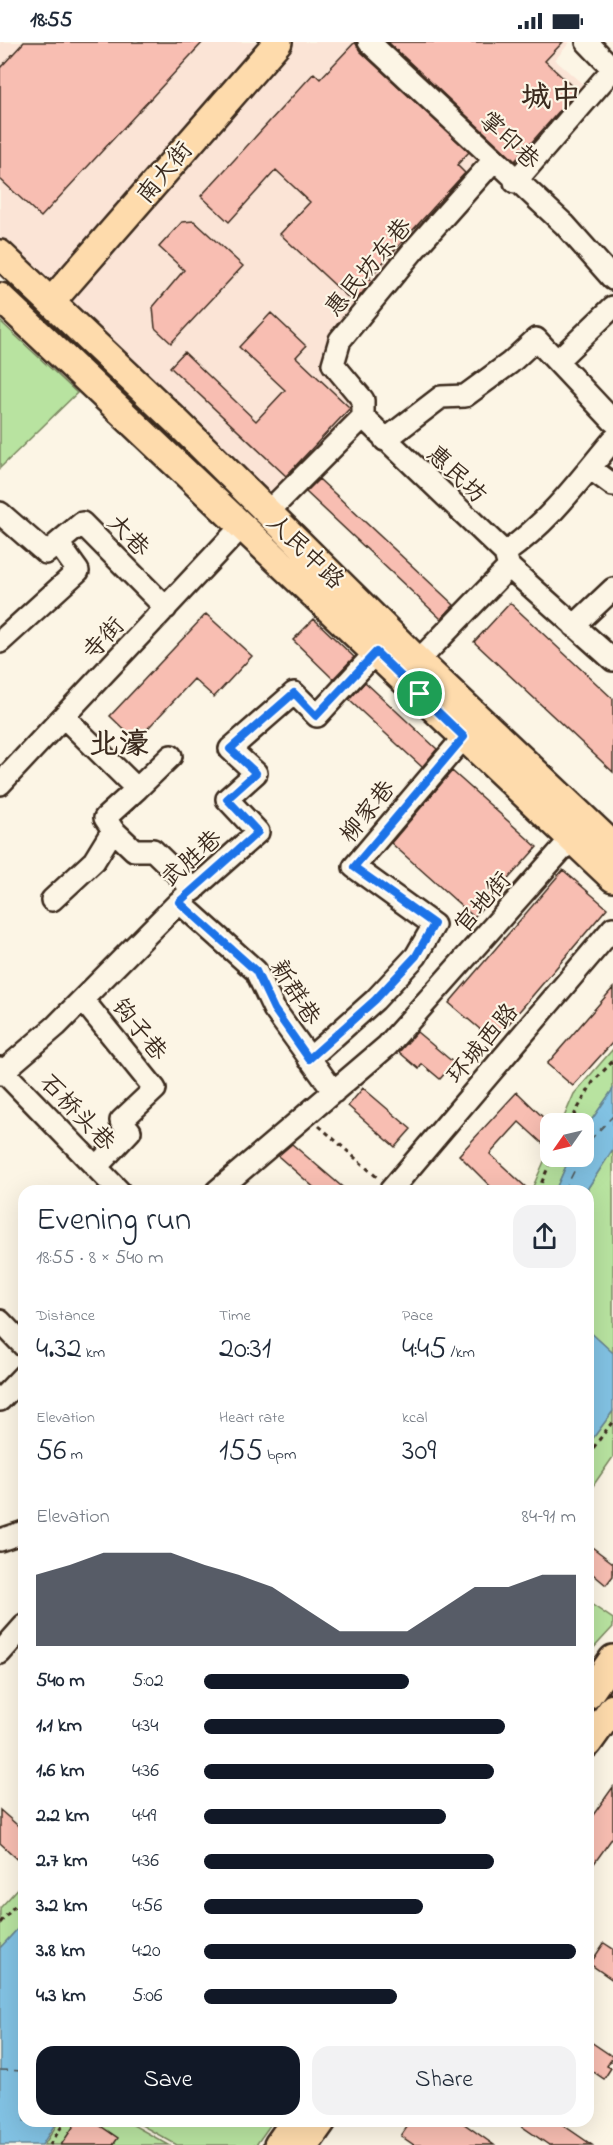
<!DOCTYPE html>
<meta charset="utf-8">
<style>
body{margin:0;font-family:"Indie Flower","LXGW WenKai TC",sans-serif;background:#f2f2f3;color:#1f2937;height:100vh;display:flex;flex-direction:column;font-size:22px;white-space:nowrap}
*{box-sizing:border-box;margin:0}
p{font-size:20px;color:#747a83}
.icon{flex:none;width:33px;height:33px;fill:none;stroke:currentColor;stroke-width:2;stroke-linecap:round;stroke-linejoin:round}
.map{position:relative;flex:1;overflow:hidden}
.side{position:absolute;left:18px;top:1143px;width:576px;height:942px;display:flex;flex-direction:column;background:#fff;border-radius:18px;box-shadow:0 6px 24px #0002}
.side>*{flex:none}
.needle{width:39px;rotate:236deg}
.controls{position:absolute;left:540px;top:1071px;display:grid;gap:12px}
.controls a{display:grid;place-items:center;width:54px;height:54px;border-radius:12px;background:#fff;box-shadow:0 6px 24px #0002;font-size:30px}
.pin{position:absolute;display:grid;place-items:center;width:51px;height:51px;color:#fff;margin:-26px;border:3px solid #fff;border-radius:50%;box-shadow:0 2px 6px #0007}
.round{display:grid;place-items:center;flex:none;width:63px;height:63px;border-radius:18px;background:#f2f2f3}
.headline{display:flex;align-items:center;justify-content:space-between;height:102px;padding:0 18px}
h1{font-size:33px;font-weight:600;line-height:45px}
.figures{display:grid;grid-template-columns:repeat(3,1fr);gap:9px;height:102px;padding:6px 18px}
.figures div{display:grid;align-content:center}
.figures b{font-size:30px;font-weight:600}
.figures small{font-size:16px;font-weight:400}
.figures p{font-size:16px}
.chart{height:168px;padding:12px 18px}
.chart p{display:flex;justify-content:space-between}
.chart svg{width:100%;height:108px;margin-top:6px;fill:#111827;opacity:.7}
.button{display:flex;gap:12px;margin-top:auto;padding:12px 18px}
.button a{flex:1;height:69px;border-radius:18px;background:#111827;color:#fff;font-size:24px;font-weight:600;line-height:69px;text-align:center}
.button a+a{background:#f2f2f3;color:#1f2937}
ul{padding:0 18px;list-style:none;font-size:20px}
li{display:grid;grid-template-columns:96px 72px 1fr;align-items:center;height:45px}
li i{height:15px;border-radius:8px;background:#111827}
.status{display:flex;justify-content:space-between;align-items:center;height:42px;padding:0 30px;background:#fff;direction:ltr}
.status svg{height:16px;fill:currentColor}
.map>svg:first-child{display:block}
</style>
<div class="status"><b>18:55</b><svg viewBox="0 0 49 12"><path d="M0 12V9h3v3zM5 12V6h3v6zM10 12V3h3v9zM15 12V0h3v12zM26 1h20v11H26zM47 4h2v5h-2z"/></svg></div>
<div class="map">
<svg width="613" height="2103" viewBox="0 0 613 2103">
<rect width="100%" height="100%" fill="#fcf5e5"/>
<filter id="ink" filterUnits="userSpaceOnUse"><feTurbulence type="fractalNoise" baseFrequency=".0167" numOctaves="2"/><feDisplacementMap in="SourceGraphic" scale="12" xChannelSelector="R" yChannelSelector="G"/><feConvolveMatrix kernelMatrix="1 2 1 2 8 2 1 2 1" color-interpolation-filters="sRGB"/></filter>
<g filter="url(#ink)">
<path fill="#fbe4d6" d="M0,0H570L555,18L586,45L518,125L478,131L334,301L360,365L270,454L0,198Z"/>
<path fill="#b8e3a0" stroke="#7a865f" stroke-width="1.5" d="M0,279L77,351L0,426Z
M613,1007V1047L584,1089V1082H561L574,1052Z
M550,1106V1114L570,1115L555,1149H531Z
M613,1107V1311L588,1288V1149H586Z
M613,1369V1415L588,1451V1403Z
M588,1560L613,1577V1585L588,1612Z
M24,1840V1880L0,1906V1866Z
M59,2079H126L169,2103H44Z
M134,2079H273L256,2103H177Z"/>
<path fill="#82c2e3" stroke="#668594" stroke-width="1.5" d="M613,1047V1107L586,1149H555L570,1115L584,1114V1089Z
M588,1288L613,1311V1369L588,1403Z
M24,1880V2079H57L42,2103H0V1906Z"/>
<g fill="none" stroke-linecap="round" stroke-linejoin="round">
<path stroke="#505859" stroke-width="1.5" stroke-dasharray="8 6" stroke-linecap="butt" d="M584,1112L592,1096L613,1074
M564,1149L582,1114
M0,2028L24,2029"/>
</g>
<path fill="#f8beb2" stroke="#3b2a1e" stroke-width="1.5" d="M24,0H203L41,175L0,137V26Z
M355,0L360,9L469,110L457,123L465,131L369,236L372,239L354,261L280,192L310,160L276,128L229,180L201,154L314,31L320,37Z
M388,0H563L545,19L577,49L515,119Z
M194,179L243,224L171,301L155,286L153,265L184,228L159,205L182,180Z
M271,271L306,304L296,315L350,366L286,434L170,325L184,310L256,379L285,348L239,305Z
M319,437L454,563L441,577L306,450Z
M510,561L613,657V730L474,600Z
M206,572L252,614L214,655L194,637L136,699L110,674Z
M314,577L354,615L333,637L293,598Z
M365,640L437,707L422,725L349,658Z
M452,729L537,805L474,875L391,801Z
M563,828L607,866L494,999L449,961Z
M613,946V1000L573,1044L547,1022Z
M417,990L454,1021L440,1037L422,1022L419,1027L399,1010Z
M363,1046L411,1087L395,1105L348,1064Z
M517,1050L550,1082V1091L542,1101L519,1080L490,1112L530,1149H495L459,1113Z
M292,1102L347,1149H318L278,1114Z
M588,1502L613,1521V1534L606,1543L588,1528Z
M613,1745V1795L588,1830V1780Z
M0,1768L24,1789V1823L0,1801Z
M604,1901L613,1907V1938L590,1922Z
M588,1998L613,2015L607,2024L611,2026L604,2037L588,2026Z
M77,2079H93L118,2096L113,2103H61Z
M411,2079H460L494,2103H414L401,2094Z
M514,2079H557L592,2103H549Z"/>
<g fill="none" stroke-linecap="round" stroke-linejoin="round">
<g stroke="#3b2a1e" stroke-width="26">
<path id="minor" d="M369,0L565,183L613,237
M587,0L613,27
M515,140L613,27
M557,319L613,265
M363,375L505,511L509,525L613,618
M363,375V358L333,322L340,298L413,209L494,118
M385,398L441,355L465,354L510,321L536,297L613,379
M590,426L613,443
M0,471L46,511L82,481L166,566
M267,471L363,375
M505,511C551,478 577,441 613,398
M574,584L613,547
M0,600L78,529L58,501
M418,619L509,525
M64,675L137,747L171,714
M0,742L243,483
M137,747L105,776L113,788L134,808H153L194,848
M52,858L94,819L113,788
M179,860L256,929L274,967L334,1050
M83,958L155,1047L121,1079L130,1089L96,1125
M309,1017L375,958L416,914L434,883L354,825L464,695
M0,1026L119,1149
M0,1032L56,984L179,860L258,790L227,757L256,731L230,707L294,651L317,674L376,610
M217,1149L387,1004L571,797
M390,1149L613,886
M0,1279L24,1304
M0,1358L24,1333
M0,1498L24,1490
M0,1611L24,1584"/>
</g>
<g stroke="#3b2a1e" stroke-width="32">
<path id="major" d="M0,212L175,378L418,619L613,804
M0,255L613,836
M51,260L278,0
M588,1653L613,1617
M588,1701L613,1666
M278,2103L295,2079
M305,2103L322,2079"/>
</g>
<path stroke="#3b2a1e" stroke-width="3" stroke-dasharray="4.5 4.5" stroke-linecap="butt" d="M569,1082L593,1040L613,1019
M319,1084L379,1137
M538,1149L553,1114
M588,1413L613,1379
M0,1881L24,1853
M50,2103L65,2079"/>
<use href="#minor" stroke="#fcf5e5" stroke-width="21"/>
<use href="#major" stroke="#fedbac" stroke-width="27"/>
</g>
</g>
<g fill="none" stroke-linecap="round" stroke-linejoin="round" filter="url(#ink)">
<g stroke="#fff" stroke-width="12">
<path id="route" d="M376,610L464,695L354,825L434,882L416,914L375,958L309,1017L274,967L256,929L179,860L258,790L227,757L256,731L230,707L294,651L316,674Z"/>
</g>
<use href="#route" stroke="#1a73e8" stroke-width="8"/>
</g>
<g text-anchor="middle" stroke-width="4.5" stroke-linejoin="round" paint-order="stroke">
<g font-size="24" fill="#3b2a1e" stroke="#fcf5e5">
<text transform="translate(510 98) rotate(43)" y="8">掌印巷</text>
<text transform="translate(164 130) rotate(-50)" y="8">南大街</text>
<text transform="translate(368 225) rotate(-50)" y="8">惠民坊东巷</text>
<text transform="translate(457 432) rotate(43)" y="8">惠民坊</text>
<text transform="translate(129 493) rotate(46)" y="8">大巷</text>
<text transform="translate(306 509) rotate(44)" y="8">人民中路</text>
<text transform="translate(103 596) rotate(-47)" y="8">寺街</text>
<text transform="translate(367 769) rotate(-51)" y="8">柳家巷</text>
<text transform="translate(191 816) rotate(-42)" y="8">武胜巷</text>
<text transform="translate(482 860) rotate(-49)" y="8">官地街</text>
<text transform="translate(296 950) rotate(58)" y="8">新群巷</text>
<text transform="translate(140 987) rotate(51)" y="8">钩子巷</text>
<text transform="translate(482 1001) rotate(-50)" y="8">环城西路</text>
<text transform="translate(78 1070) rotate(46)" y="8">石桥头巷</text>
</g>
<g font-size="30" font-weight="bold" fill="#3b2a1e" stroke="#fcf5e5">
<text x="551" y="64">城中</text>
<text x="119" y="711">北濠</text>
</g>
</g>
</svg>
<div class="controls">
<a><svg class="needle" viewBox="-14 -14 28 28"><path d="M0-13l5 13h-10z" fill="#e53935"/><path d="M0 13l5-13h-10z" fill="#747a83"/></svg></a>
</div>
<div class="pin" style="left:420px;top:652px;background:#1e9e55"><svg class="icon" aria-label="arrive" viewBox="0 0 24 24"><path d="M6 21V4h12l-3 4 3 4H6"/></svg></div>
<section class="side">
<div class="headline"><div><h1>Evening run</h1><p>18:55 · 8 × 540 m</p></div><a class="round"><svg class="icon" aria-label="share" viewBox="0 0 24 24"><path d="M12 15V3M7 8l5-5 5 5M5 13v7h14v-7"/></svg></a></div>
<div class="figures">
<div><p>Distance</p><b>4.32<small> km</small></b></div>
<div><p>Time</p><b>20:31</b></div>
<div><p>Pace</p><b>4:45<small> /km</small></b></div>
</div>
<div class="figures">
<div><p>Elevation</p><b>56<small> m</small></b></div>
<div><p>Heart rate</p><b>155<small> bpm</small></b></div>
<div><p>kcal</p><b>309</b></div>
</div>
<div class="chart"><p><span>Elevation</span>84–91 m</p>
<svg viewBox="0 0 160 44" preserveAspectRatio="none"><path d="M0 44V15L10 11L20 6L30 6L40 6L50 11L60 15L70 20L80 29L90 38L100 38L110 38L120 29L130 20L140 20L150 15L160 15V44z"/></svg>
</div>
<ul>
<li><b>540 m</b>5:02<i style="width:55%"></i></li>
<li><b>1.1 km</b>4:34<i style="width:81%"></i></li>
<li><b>1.6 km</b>4:36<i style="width:78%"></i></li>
<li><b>2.2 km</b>4:49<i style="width:65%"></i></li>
<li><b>2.7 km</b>4:36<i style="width:78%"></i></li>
<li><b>3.2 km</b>4:56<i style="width:59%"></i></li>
<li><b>3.8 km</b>4:20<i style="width:100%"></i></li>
<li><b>4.3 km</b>5:06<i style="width:52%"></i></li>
</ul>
<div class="button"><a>Save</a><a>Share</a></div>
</section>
</div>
